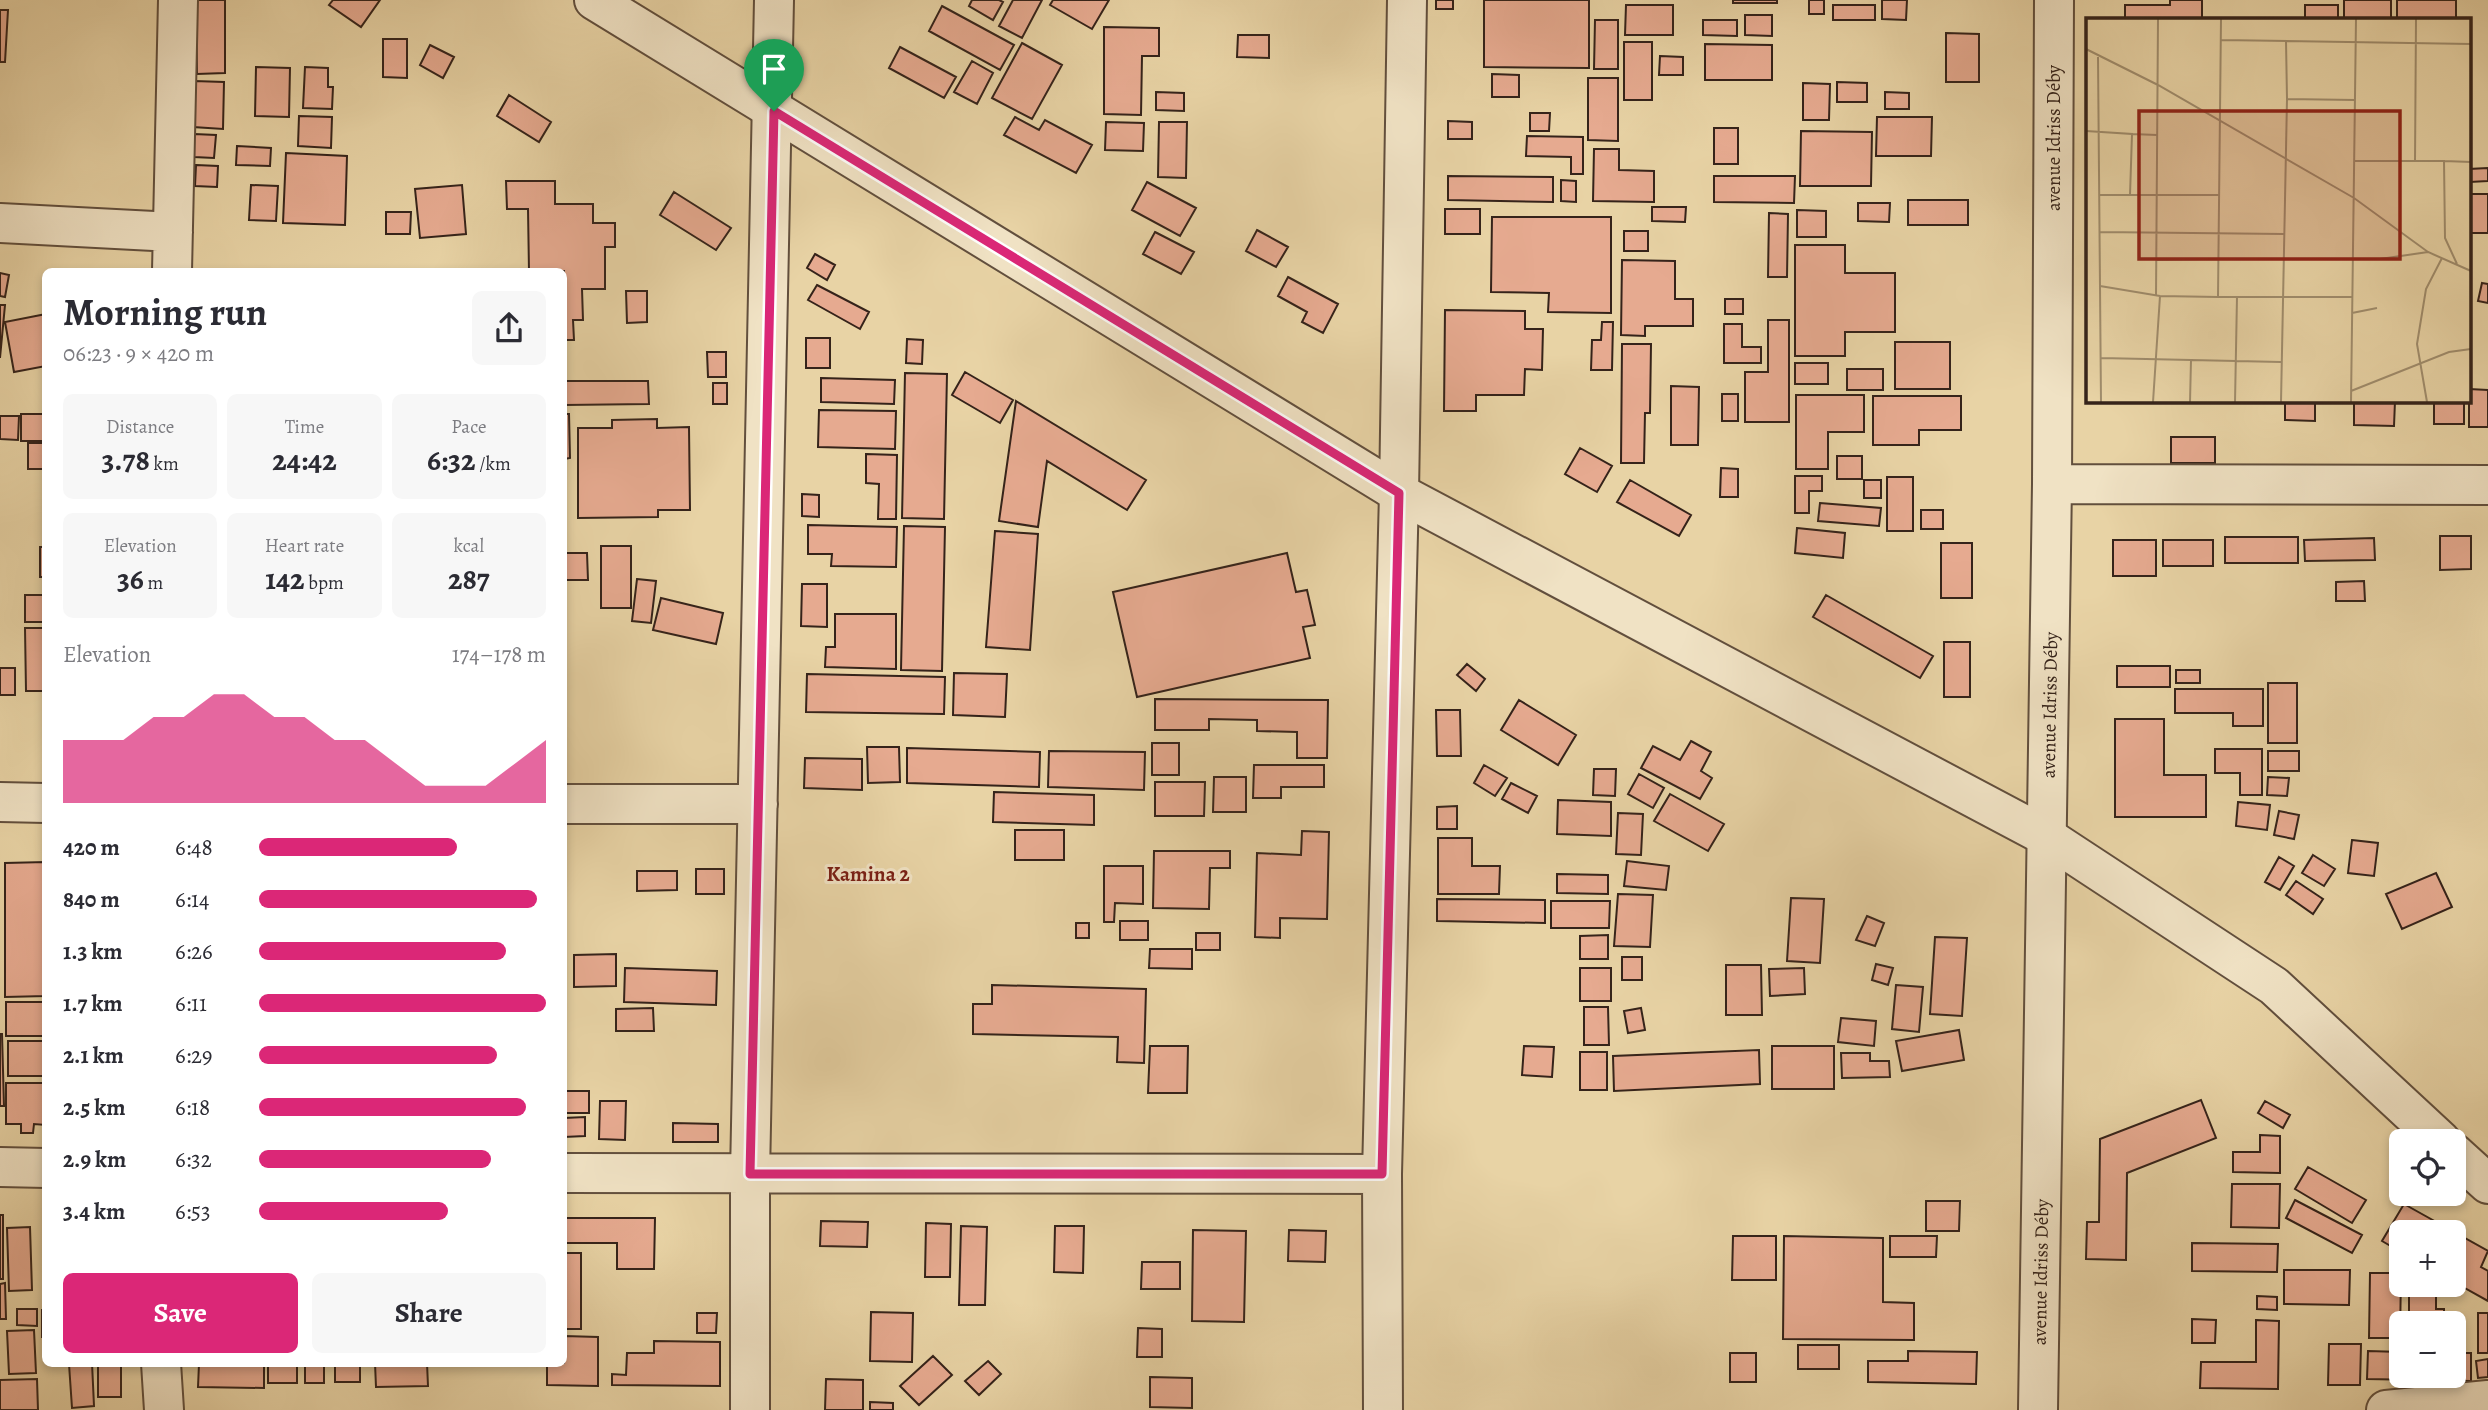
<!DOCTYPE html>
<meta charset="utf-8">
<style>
body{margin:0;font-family:Alegreya,serif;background:#f7f7f7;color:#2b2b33;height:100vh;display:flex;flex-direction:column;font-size:26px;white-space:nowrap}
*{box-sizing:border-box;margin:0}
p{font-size:23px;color:#7c7c81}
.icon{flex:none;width:38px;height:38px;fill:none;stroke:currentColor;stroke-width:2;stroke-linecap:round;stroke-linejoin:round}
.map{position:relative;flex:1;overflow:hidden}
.side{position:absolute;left:42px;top:268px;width:525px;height:1099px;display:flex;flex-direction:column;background:#fff;border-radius:10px;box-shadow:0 4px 10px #0003}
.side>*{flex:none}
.buttons{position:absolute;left:2389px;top:1129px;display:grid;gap:14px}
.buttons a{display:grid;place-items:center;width:77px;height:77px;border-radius:10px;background:#fff;box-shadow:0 4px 10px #0003;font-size:35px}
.pin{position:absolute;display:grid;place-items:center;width:60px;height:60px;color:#fff;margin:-72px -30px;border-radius:50% 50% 50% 0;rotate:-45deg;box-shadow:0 0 7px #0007}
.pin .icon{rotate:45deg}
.round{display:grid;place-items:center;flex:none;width:74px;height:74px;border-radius:10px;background:#f7f7f7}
.summary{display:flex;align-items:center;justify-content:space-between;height:119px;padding:0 21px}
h1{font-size:38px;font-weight:600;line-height:52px}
.stats{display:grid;grid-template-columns:repeat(3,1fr);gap:10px;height:119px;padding:7px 21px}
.stats div{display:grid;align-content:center;border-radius:10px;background:#f7f7f7;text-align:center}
.stats b{font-size:30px;font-weight:600}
.stats small{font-size:19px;font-weight:400}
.stats p{font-size:19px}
.chart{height:196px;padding:14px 21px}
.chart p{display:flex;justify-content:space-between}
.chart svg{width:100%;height:126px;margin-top:7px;fill:#db2777;opacity:.7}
.button{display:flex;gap:14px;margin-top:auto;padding:14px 21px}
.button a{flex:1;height:80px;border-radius:10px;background:#db2777;color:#fff;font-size:28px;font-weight:600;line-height:80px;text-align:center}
.button a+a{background:#f7f7f7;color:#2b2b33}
ul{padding:0 21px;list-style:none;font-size:23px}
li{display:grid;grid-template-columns:112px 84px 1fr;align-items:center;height:52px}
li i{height:18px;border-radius:9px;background:#db2777}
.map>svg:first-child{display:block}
</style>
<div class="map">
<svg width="2488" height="1410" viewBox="0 0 2488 1410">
<rect width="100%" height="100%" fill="#e8d3a5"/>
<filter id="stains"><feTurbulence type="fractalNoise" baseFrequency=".00286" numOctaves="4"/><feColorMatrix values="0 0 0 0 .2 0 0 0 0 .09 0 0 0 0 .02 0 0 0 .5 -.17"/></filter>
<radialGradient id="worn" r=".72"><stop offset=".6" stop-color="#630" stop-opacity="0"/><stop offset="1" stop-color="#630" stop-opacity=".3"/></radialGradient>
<path fill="#e6aa90" stroke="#35231a" stroke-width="2" d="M196,0H225V73L197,74Z
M333,0H380L361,27L329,5Z
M972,0H999L1003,2L993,20L969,6Z
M1013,0H1042L1022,38L999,26Z
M1053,0H1109L1092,29L1050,5Z
M1436,0H1453V9H1436Z
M1484,0H1589V68L1484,67Z
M1733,0H1777V3H1733Z
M1809,0H1824V14H1809Z
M1882,0H1907L1906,20L1882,19Z
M2170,0H2202V19H2125V5H2170Z
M2344,0H2391V19H2344Z
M2397,0H2456V19H2397Z
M1626,5H1673V35H1625Z
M1833,5H1875V20H1833Z
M2305,5H2338V19H2305Z
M942,6L1014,45L1000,70L929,31Z
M0,10H8L5,62H0Z
M1745,15H1772V36L1745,35Z
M1595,20H1618V69H1594Z
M1703,20H1737V36L1703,35Z
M1104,27L1159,28V56H1142L1141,115L1104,114Z
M1946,33L1979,34V82H1946Z
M1238,35H1269V58L1237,57Z
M383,39H407V78L383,77Z
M1624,42H1652V100H1624Z
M1022,43L1062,65L1032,119L992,98Z
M1705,44L1772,45V80H1705Z
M430,45L454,57L443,78L420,65Z
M900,47L956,77L944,98L889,68Z
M1660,56L1683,57V75H1659Z
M972,61L993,73L977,104L954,92Z
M256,67L290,68L289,117L255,116Z
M305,67L328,68V87H333L332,109L303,108Z
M1492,74L1519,75V97H1492Z
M1588,78H1618V141L1588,140Z
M194,81L224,82L223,129L193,127Z
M1837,82L1867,83V102H1837Z
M1803,83L1830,84L1829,120H1803Z
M1156,92L1184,93V111L1156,110Z
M1885,92L1909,93V109H1885Z
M509,95L551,122L539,142L497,116Z
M1530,113H1550L1549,131H1530Z
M299,116L332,117L331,148L298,146Z
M1015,117L1039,130L1045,120L1092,145L1076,173L1004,135Z
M1877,117H1932L1931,156H1876Z
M1448,121L1472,122V139H1448Z
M1106,122L1144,123L1143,151L1105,150Z
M1159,122H1187L1186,178L1158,177Z
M1714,128H1738V164H1714Z
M1801,131L1872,132L1871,186H1800Z
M194,134L216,135L214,158L194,157Z
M1527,136L1583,137V174H1571V157L1526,156Z
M237,146L271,148L270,166L236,165Z
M1594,149H1619V170L1654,171V202L1593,201Z
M286,153L347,156L345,225L283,223Z
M196,165L218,166L217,187L195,186Z
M2488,168V181L2470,182L2469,169Z
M1448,176L1553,177V202L1448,200Z
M1714,176H1795L1794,203L1714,202Z
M1561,180L1576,181V202L1561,201Z
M506,181H555V204H593V223H615V247H605V289H582L583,320H573L574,340H564V271H529L528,209H507Z
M1147,182L1196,208L1180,236L1132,210Z
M251,185L278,186L276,221L249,220Z
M462,185L466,234L420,238L415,189Z
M674,192L731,228L716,250L660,215Z
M2469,194H2488V233H2469Z
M1908,200H1968V225H1908Z
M1858,203H1890L1889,222L1858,221Z
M1652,207H1686L1685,222L1652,221Z
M1445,209H1480V234H1445Z
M1797,210L1826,211V237H1797Z
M386,212H411L410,234H386Z
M1769,213L1788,214L1787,277H1768Z
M1492,217H1611V313L1548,312L1549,293L1491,292Z
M1257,230L1288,247L1276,267L1246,251Z
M1624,231H1648V251H1624Z
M1155,232L1194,252L1181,274L1143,254Z
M1795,245H1845V273H1895V332H1845V356H1795Z
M815,254L835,265L827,280L807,268Z
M1622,260L1675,261V299H1693V326H1645V336L1621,335Z
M0,273L9,275L5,297L0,296Z
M1288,277L1338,304L1323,333L1302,322L1307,312L1278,296Z
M2482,283L2488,284V303L2478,301Z
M817,285L869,312L860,329L808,300Z
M626,291H647V322L627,323Z
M1725,299H1743V314H1725Z
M0,305H5L0,358Z
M1445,310L1525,311V329H1543L1542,370L1525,369L1524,395H1476V411H1444Z
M46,314V366L14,372L5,322Z
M1768,320H1789V422H1745V372H1768Z
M1602,322H1613L1612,370H1591L1592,340H1601Z
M1724,324H1742V347H1761V363H1724Z
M806,338H830V368H806Z
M907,339L923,340L922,364L906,363Z
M1895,342H1950V389H1895Z
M1622,344H1651L1650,413H1645L1644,463H1621Z
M707,352H726V377H708Z
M1795,363H1828V384H1795Z
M1847,369H1883V390H1847Z
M965,372L1013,400L1000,423L952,395Z
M905,373L947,374L944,519L902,518Z
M821,378L895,380L894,404L821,402Z
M564,381H648L649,404L564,405Z
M713,383H727V404H713Z
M1671,386L1699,387L1698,445H1671Z
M2469,389L2488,390V427H2469Z
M1722,394H1738V421H1722Z
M1796,395H1864V432H1828V469H1796Z
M1873,396H1961V430H1919V445H1873Z
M1016,401L1146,480L1127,510L1047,461L1038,527L999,521Z
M2285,401H2315V421L2285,420Z
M2354,401H2395L2394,426L2354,425Z
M2434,401H2464V424H2434Z
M819,410L896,411L895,449L818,447Z
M21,414H46V441H21Z
M564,414H569L570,458L564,459Z
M0,416H19L18,440L0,439Z
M657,419V428L689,427L690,510H658V517L578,518V428H612V420Z
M2171,437H2215V463H2171Z
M28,443H46V469H28Z
M1580,448L1612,466L1597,492L1565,474Z
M866,454L897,455L896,519H878L879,484L866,483Z
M1837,456H1862V479H1837Z
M1721,468L1738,469V497H1720Z
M1795,476H1822V491H1809V513H1795Z
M1887,477H1913V531H1887Z
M1630,480L1691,515L1679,536L1617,502Z
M1864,480H1881V498H1864Z
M802,494L819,495V517L802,516Z
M1820,503L1881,508L1879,526L1818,521Z
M1921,510H1943V529H1921Z
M808,525L897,527L896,567L831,566L832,554H808Z
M904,526L945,527L942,671L901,670Z
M1797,528L1845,533L1843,558L1795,553Z
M995,531L1038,534L1030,650L986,647Z
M2440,536H2471V569L2440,570Z
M2225,537H2298V563H2225Z
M2374,538L2375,560L2305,561L2304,540Z
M2113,540H2156V576H2113Z
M2163,540H2213V566H2163Z
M1941,543H1972V598H1941Z
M601,546H631V608H601Z
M40,547H46V577H40Z
M564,553H587L588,580H564Z
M1287,553L1296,592L1307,590L1315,625L1303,627L1310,658L1137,697L1113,592Z
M637,579L656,581L651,623L632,621Z
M2364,581L2365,601H2336V582Z
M802,584H827V627L801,626Z
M25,595H46V622H25Z
M1826,595L1933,656L1920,678L1813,617Z
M661,598L723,613L716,644L653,630Z
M835,614H896V669L825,667L826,647H835Z
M25,628H46V691H26Z
M1944,642H1970V697H1944Z
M1467,664L1485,679L1476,691L1457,675Z
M2117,666H2170V687H2117Z
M0,668H15V695H0Z
M2176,670H2200V683H2176Z
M954,673L1007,674L1005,717L953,715Z
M807,674L945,677L944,714L806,712Z
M2268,683H2297V743H2268Z
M2175,689H2263V726H2233V713H2175Z
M1155,699L1328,700L1327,758H1297V732L1257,731V720L1209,719V730H1155Z
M1519,700L1576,735L1558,765L1501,730Z
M1436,710H1460L1461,756H1437Z
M2115,719H2164V775H2206V817H2115Z
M1691,741L1711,752L1701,771L1712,778L1700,799L1641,768L1653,746L1680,760Z
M1152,743H1179V775H1152Z
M867,747H899L900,782L868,783Z
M907,748L1040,752L1039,787L907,783Z
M2215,749H2262V795H2240V773H2215Z
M1049,751L1145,752L1144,790L1048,787Z
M2268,751H2299V771H2268Z
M805,758L862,759V790L804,788Z
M1254,765H1324V787H1281V798H1253Z
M1484,765L1507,778L1495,796L1474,783Z
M1594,769H1616L1615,796L1593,795Z
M1639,774L1664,788L1653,808L1628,794Z
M1214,777H1246V812H1213Z
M2268,777L2289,778L2287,796L2267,795Z
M1155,782H1205L1204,816H1155Z
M1511,783L1537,796L1528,813L1502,799Z
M994,792L1094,795V825L993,822Z
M1670,794L1724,824L1708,851L1654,821Z
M1558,800L1611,802V836L1557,834Z
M2238,802L2270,805L2267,830L2236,826Z
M1457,806V829H1437V807Z
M2279,811L2299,815L2294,839L2274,835Z
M1618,813L1643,814L1641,855L1616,854Z
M1015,830H1064V860H1015Z
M1302,831L1329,832L1327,919L1280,918V938L1255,937L1257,853L1301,855Z
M1438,838H1472V866H1500L1499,894H1438Z
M2352,840L2378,843L2374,876L2348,873Z
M1154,851H1230V868H1210L1209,909L1153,908Z
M2313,855L2335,869L2324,886L2302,873Z
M2279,857L2294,866L2280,890L2265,882Z
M1627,861L1669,866L1666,890L1624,886Z
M46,862V996L5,997V863Z
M1104,866H1143V904L1115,903L1114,922H1104Z
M696,869H724V894H696Z
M637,871H677V890L637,891Z
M2436,873L2452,907L2402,929L2386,894Z
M1557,874L1608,875V894L1557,893Z
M2296,881L2323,899L2313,914L2286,895Z
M1618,894L1653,895L1650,947L1614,946Z
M1791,898L1824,899L1820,963L1787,961Z
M1437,899L1545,900V923L1437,921Z
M1551,901H1610L1609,928H1551Z
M1867,916L1884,923L1875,946L1856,940Z
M1120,921H1148V940H1120Z
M1076,923H1089V938H1076Z
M1196,933H1220V950H1196Z
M1608,935V959H1580V936Z
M1935,937L1967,938L1962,1016L1930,1014Z
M1150,949H1192V969L1149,968Z
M616,954V986L574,987V955Z
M1622,957H1642V980H1622Z
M1876,964L1893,968L1888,985L1872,980Z
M1726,965H1761L1762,1015H1726Z
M625,968L717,971L716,1005L624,1002Z
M1580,968H1611V1001H1580Z
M1804,968L1805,994L1770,996L1769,969Z
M992,985L1146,989L1144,1063L1117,1062L1118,1037L973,1034V1004H992Z
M1896,985L1923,987L1919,1032L1892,1029Z
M6,1002H46V1036H6Z
M1584,1007H1608L1609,1045H1584Z
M653,1008L654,1031H616V1009Z
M1641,1008L1645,1030L1628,1033L1624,1011Z
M1841,1018L1876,1021L1874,1046L1838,1042Z
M1959,1030L1964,1060L1902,1071L1896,1041Z
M0,1034H2L4,1106H0Z
M8,1041H44V1076H8Z
M1150,1046H1188L1187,1093H1148Z
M1524,1046L1554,1047L1552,1077L1522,1075Z
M1772,1046H1834V1089H1772Z
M1759,1050L1760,1084L1614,1091L1613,1056Z
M1580,1052H1607V1090H1580Z
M1841,1053H1870V1061H1889L1890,1077L1842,1078Z
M6,1083H46V1125L34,1124L33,1133H21V1124H6Z
M564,1091H589V1113H564Z
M2201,1100L2216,1138L2127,1173L2126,1260L2086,1259L2087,1222H2099L2100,1139Z
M600,1101H626L625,1140L599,1139Z
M2265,1101L2290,1115L2283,1128L2258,1113Z
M585,1117V1136L564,1137V1118Z
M673,1123L718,1124V1142H673Z
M2260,1135L2280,1136V1173L2233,1172V1152H2260Z
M2308,1167L2366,1200L2352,1223L2295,1189Z
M2232,1184H2280L2279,1228L2231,1227Z
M2295,1200L2362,1235L2352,1253L2286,1218Z
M1926,1201H1960L1959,1231H1926Z
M2404,1204L2488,1251L2481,1267L2488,1271V1301L2454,1282V1232H2401V1252L2382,1241Z
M0,1215H3V1279H0Z
M566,1218H655L654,1269H617V1243H566Z
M821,1221L868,1222L867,1247L820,1246Z
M926,1223L951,1224L950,1277H925Z
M961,1226L987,1227L985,1305H959Z
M1055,1226H1084L1083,1273L1054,1272Z
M30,1227L32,1290L9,1291L7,1228Z
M1193,1230L1246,1231L1244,1322L1192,1321Z
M1289,1230L1326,1231L1325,1262L1288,1261Z
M1733,1236H1776V1280H1732Z
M1784,1236L1883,1238V1302L1914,1303V1340L1783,1339Z
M1890,1236H1937L1936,1257H1890Z
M2192,1243L2278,1244L2277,1272L2192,1271Z
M564,1253H581V1329H564Z
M1142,1262H1180V1289H1141Z
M2284,1270H2350L2349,1305L2284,1304Z
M2370,1273H2401L2400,1338H2369Z
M5,1283L6,1319H0V1284Z
M2257,1296L2277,1297V1310L2257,1309Z
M2409,1296H2436V1309H2444V1323H2409Z
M17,1309H37V1326L17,1325Z
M42,1310H46V1337H42Z
M871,1312L913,1313L912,1362L870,1361Z
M697,1313H717L716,1333H697Z
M2478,1313H2488V1353H2478Z
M2192,1319L2216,1320L2215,1343H2192Z
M2256,1320L2279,1321L2278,1389L2200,1388L2201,1362H2256Z
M1138,1328L1162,1329V1357H1137Z
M34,1330L36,1373L9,1374L7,1331Z
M564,1336L598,1337V1386L547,1385V1363H564Z
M654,1341L720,1342V1386L612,1385V1374L626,1375L627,1353H654Z
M2329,1344H2361L2360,1385H2328Z
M1798,1345H1839V1369H1798Z
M1908,1351L1977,1352L1976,1384L1868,1382V1361H1908Z
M2368,1351L2401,1352V1376H2454V1353H2471V1381L2367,1379Z
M1730,1353H1756V1382H1730Z
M933,1356L952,1375L919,1405L900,1386Z
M2488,1359V1377L2478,1378L2476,1361Z
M988,1361L1001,1374L979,1395L965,1381Z
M92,1363L94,1406L72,1408L69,1364Z
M98,1363H121V1397H98Z
M268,1363H297V1383H268Z
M305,1363H324V1383H305Z
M335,1363H360V1382H335Z
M375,1363H427L428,1386L376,1387Z
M199,1364L264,1365V1388L198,1387Z
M1150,1377L1192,1378V1408L1150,1407Z
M37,1379L38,1410H0V1380Z
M826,1379L863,1380V1410H825Z
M870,1402L893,1403V1410H870Z"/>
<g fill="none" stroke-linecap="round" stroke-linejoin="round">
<g stroke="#624f3d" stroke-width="42">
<path id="minor" d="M0,223L173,232
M172,271L178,0
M2052,484L2488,485
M0,802L46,803
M564,804H758
M0,1167L46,1168
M564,1173L1382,1174
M161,1363L164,1410
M750,1410V1174L774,0
M1383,1410L1382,1174L1399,493L1407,0
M2038,1410L2052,484L2054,0
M2386,1410L2488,1400"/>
</g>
<g stroke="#624f3d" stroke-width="42">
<path id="tertiary" d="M594,0L1399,493L2047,837L2274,986L2441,1141
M2454,1153L2488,1184"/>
</g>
<use href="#minor" stroke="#f0e2c4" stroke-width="38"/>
<use href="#tertiary" stroke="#f0e2c4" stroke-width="38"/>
</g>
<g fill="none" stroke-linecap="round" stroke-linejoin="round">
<g stroke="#fff" stroke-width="14">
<path id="route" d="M774,111L1399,493L1382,1174H750Z"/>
</g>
<use href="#route" stroke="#db2777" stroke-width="9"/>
</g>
<g text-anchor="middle" stroke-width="6" stroke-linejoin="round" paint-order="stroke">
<g font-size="19" fill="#35231a" stroke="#f0e2c4">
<text transform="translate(2053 138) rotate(-90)" y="7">avenue Idriss Déby</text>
<text transform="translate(2049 705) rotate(-89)" y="7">avenue Idriss Déby</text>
<text transform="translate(2040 1272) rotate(-89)" y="7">avenue Idriss Déby</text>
</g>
<g font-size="21" font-weight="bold" fill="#7a1f14" stroke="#f0e2c4">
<text x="868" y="881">Kamina 2</text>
</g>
</g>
<g transform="translate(2086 18)">
<rect width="385" height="385" fill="#e8d3a5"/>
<path fill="none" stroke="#a08d6d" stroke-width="2" d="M135,1L132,279H151M135,22L385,26M200,23L201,81M0,31L72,67L268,180L342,234L385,253M12,39L15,384M0,113L46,116L44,177M46,116L71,117M268,143H358L359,220L371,246M358,143L385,144M329,144L330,1M13,177H133M14,214L198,216M198,241H294L342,234M70,242L132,241M14,268L74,278L132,279M70,278L72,1M266,295L291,290M15,340L195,344M265,373L363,334L385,331M67,384L74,278M104,384L105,342M149,384L151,279H266M195,384L201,81L269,82M265,384L270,1M341,384L331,326L340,271L356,240"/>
<path fill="#8f2418" fill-opacity="0.15" stroke="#8f2418" stroke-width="3.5" d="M53,93H314V241H53Z"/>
<rect width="385" height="385" fill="none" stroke="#35231a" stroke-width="3.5"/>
</g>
<rect width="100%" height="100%" filter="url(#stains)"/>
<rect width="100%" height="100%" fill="url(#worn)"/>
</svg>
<div class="buttons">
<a><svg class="icon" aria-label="locate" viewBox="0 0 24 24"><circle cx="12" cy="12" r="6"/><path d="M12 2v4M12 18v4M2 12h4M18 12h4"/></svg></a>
<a>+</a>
<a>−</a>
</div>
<div class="pin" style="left:774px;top:111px;background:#1e9e55"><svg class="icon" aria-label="arrive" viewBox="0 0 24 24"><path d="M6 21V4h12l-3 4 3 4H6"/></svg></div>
<section class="side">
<div class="summary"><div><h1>Morning run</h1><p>06:23 · 9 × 420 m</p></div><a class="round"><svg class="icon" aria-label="share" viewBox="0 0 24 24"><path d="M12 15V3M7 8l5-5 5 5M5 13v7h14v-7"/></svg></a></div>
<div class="stats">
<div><p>Distance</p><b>3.78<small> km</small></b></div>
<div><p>Time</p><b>24:42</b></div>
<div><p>Pace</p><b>6:32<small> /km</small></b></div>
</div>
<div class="stats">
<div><p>Elevation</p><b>36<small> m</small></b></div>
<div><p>Heart rate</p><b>142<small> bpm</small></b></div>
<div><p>kcal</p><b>287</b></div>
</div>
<div class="chart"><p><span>Elevation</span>174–178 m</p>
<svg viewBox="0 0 160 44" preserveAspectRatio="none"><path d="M0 44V22L10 22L20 22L30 14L40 14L50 6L60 6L70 14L80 14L90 22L100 22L110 30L120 38L130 38L140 38L150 30L160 22V44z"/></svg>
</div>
<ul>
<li><b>420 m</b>6:48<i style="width:69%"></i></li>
<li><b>840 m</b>6:14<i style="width:97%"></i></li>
<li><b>1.3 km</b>6:26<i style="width:86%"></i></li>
<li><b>1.7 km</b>6:11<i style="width:100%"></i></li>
<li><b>2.1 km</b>6:29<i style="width:83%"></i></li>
<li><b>2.5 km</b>6:18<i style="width:93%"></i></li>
<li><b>2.9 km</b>6:32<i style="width:81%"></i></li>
<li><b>3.4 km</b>6:53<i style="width:66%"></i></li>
</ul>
<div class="button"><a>Save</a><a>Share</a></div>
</section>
</div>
